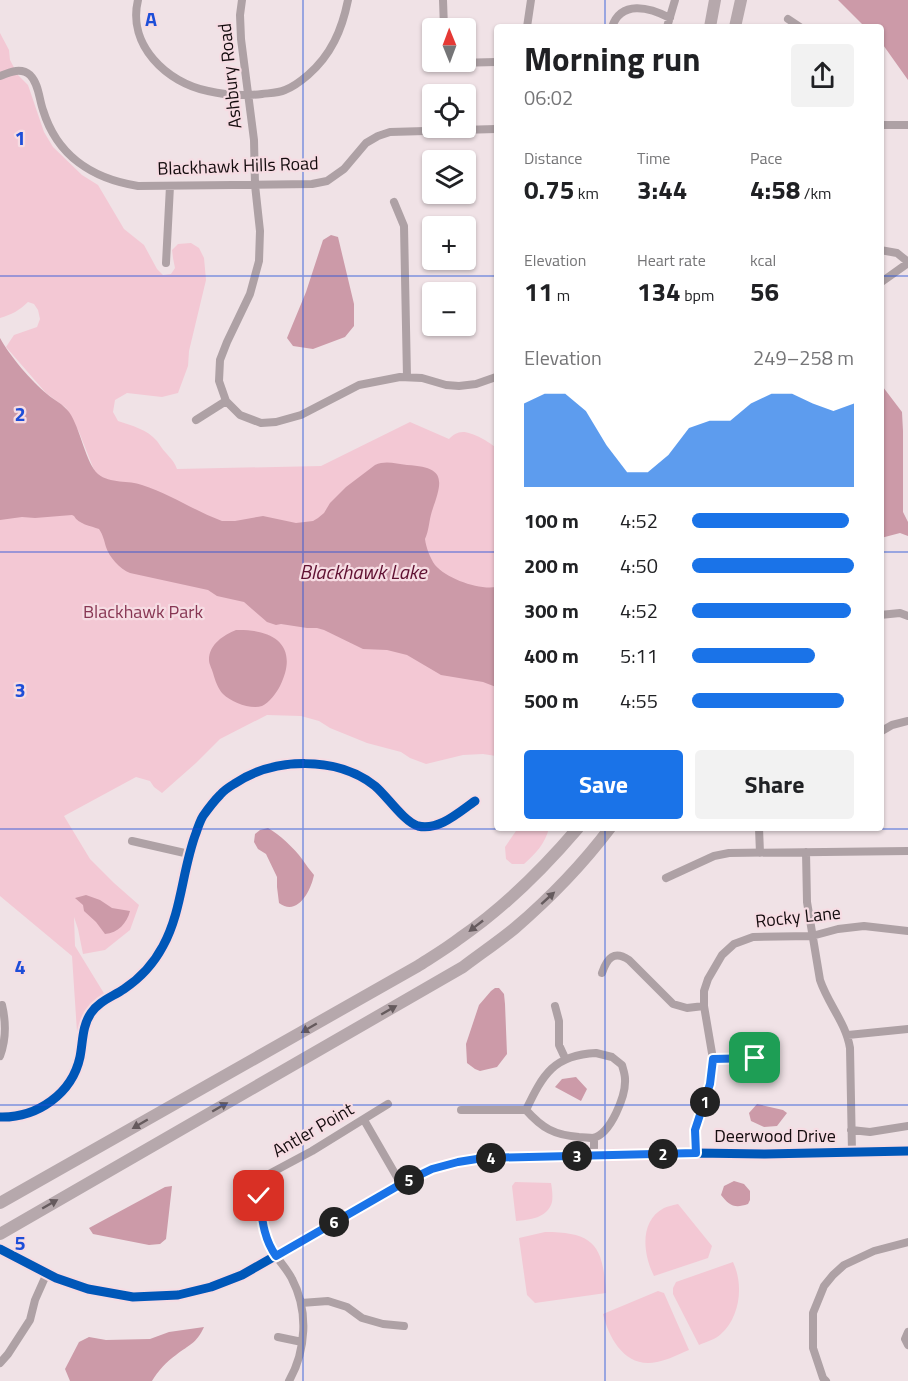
<!DOCTYPE html>
<meta charset="utf-8">
<style>
body{margin:0;font-family:"Titillium Web",sans-serif;background:#f2f2f2;color:#202124;height:100vh;display:flex;flex-direction:column;font-size:22px;white-space:nowrap}
*{box-sizing:border-box;margin:0}
p{font-size:20px;color:#757577}
.icon{flex:none;width:33px;height:33px;fill:none;stroke:currentColor;stroke-width:2;stroke-linecap:round;stroke-linejoin:round}
.map{position:relative;flex:1;overflow:hidden}
.details{position:absolute;left:494px;top:24px;width:390px;height:807px;display:flex;flex-direction:column;background:#fff;border-radius:6px;box-shadow:0 2px 4px #0004}
.details>*{flex:none}
.needle{width:39px;rotate:359deg}
.buttons{position:absolute;left:422px;top:18px;display:grid;gap:12px}
.buttons a{display:grid;place-items:center;width:54px;height:54px;border-radius:6px;background:#fff;box-shadow:0 2px 4px #0004;font-size:30px}
.pin{position:absolute;display:grid;place-items:center;width:51px;height:51px;color:#fff;margin:-26px;border-radius:12px;box-shadow:0 3px 9px #0006}
.km{position:absolute;width:30px;height:30px;margin:-15px;border-radius:50%;background:#222;color:#fff;font-size:16px;line-height:30px;text-align:center}
.round{display:grid;place-items:center;flex:none;width:63px;height:63px;border-radius:6px;background:#f2f2f2}
.head{display:flex;align-items:center;justify-content:space-between;height:102px;padding:0 30px}
h1{font-size:33px;font-weight:700;line-height:45px}
.stats{display:grid;grid-template-columns:repeat(3,1fr);gap:9px;height:102px;padding:6px 30px}
.stats div{display:grid;align-content:center}
.stats b{font-size:26px;font-weight:700}
.stats small{font-size:16px;font-weight:400}
.stats p{font-size:16px}
.chart{height:168px;padding:12px 30px}
.chart p{display:flex;justify-content:space-between}
.chart svg{width:100%;height:108px;margin-top:6px;fill:#1a73e8;opacity:.7}
.button{display:flex;gap:12px;margin-top:auto;padding:12px 30px}
.button a{flex:1;height:69px;border-radius:6px;background:#1a73e8;color:#fff;font-size:24px;font-weight:700;line-height:69px;text-align:center}
.button a+a{background:#f2f2f2;color:#202124}
ul{padding:0 30px;list-style:none;font-size:20px}
li{display:grid;grid-template-columns:96px 72px 1fr;align-items:center;height:45px}
li i{height:15px;border-radius:8px;background:#1a73e8}
.map>svg:first-child{display:block}
</style>
<div class="map">
<svg width="908" height="1381" viewBox="0 0 908 1381">
<rect width="100%" height="100%" fill="#f0e2e6"/>
<path fill="#f3c8d4" d="M0,33L9,50L10,60L18,75L28,85L44,132L53,147L82,175L98,185L124,229L144,245L157,269L163,275L171,274L175,268L173,258L172,250L178,244L191,243L199,248L204,258L206,280L189,351L188,366L178,393L162,397L127,393L115,400L113,412L118,421C132,426 147,429 157,441C160,445 162,449 166,453C171,459 174,461 177,469L321,466L410,422L449,439C453,435 457,432 463,432C472,432 490,442 496,448V756L483,754L463,755L426,764L410,758L401,752L367,743L330,728L319,721L301,716L267,715L220,739L196,763L162,793L154,787L150,781L136,777L64,816L90,859L114,883L139,905L130,930L105,950L83,954L78,929L74,917L75,946L105,995C88,1007 84,1013 77,1032L72,956L0,896V472L94,470L79,432L66,408L46,393L6,347L14,335L37,327L40,319L38,310L34,304L28,302C20,310 11,315 0,318Z
M518,828H549C545,844 536,853 524,864H512L506,859L505,847Z
M515,1182L551,1183C552,1188 553,1196 552,1202C548,1218 529,1220 516,1221L512,1186Z
M678,1204L712,1246L708,1258L654,1276C643,1254 639,1221 664,1208C668,1206 674,1205 678,1204Z
M545,1232C594,1232 603,1245 606,1293L535,1303L527,1295L519,1238Z
M733,1262C744,1285 740,1317 721,1334C716,1339 706,1342 699,1345L673,1294V1288L676,1282Z
M658,1291L664,1293L689,1350C679,1354 668,1360 657,1362C626,1369 609,1339 603,1314Z"/>
<path fill="#cc9aa8" d="M838,0H908V80L881,42L880,27H865Z
M331,235L338,237L354,304V326L345,337L313,349L293,346L287,338L306,292L323,240Z
M0,338C9,355 32,382 47,394C54,400 63,404 69,412C80,427 86,464 98,474C110,484 129,480 142,485C170,494 195,511 222,521H235L263,516L296,523L313,521L318,518L324,513L330,503L346,487L375,465C386,460 396,464 407,465C446,467 443,480 432,511C429,520 429,531 425,539C426,547 430,558 435,565C447,579 479,590 496,587V687L483,682L441,675L407,655L387,650L363,649L324,630L317,628H307L281,624L276,625L267,622L244,602L217,596L208,590L130,573C120,569 109,557 106,547C104,540 103,535 99,529C91,526 78,524 74,516L72,515L35,518L22,517L0,520Z
M880,348L883,361V387L902,412L903,431V512L908,522V536L900,533L881,538Z
M236,630C273,629 300,645 280,686C277,692 269,703 262,706C251,710 231,702 223,694C218,689 215,680 213,673C212,669 209,664 209,660C209,644 224,635 236,630Z
M268,828C279,834 295,849 302,859C306,865 310,870 314,875C311,890 298,917 279,903L277,887V877L266,854L258,849L254,842L255,834L260,830Z
M86,895L100,900L112,908L130,911C127,923 118,933 105,934L96,922L84,911L83,905L75,898Z
M495,988H499L504,994L505,1004L507,1054L497,1067L480,1071L475,1069L467,1063L466,1044L479,1005L491,991Z
M576,1077L587,1089L581,1101L555,1087L562,1079Z
M757,1104L783,1110L787,1113L777,1126L764,1127L751,1121L749,1113Z
M734,1181L744,1184L750,1191V1200L748,1204C734,1209 729,1205 721,1195L724,1186Z
M172,1186L166,1239L160,1244L149,1245L93,1234L89,1228L165,1187Z
M204,1327C196,1344 190,1344 176,1355C167,1361 158,1371 152,1381H70L65,1369L79,1342L89,1337L106,1340L150,1339L169,1332Z"/>
<g fill="none" stroke-linecap="round" stroke-linejoin="round">
<path stroke="#aea1a5" stroke-width="8" d="M138,0C127,45 167,83 208,91C225,95 245,96 262,94C270,93 278,93 285,90C293,87 301,81 308,75C331,55 342,30 348,0
M242,0L240,15L241,39L254,140L255,185L260,231L259,261L250,294L227,342L220,360L219,381L226,401L240,415L261,423L276,422L301,415L359,385L400,377L422,378L446,385L459,386L476,384L496,377
M443,0L444,28
M788,19L800,27
M527,27L531,0
M612,27C621,0 649,7 670,18
M667,27L675,0
M453,62L456,63L496,62
M0,76C10,72 21,67 30,75C39,84 39,99 43,110C57,156 93,179 138,186L312,184L327,181L344,169L366,143L378,136L390,132L496,129
M880,125H908
M394,202L404,226L407,377
M880,250L897,253L908,262
M166,263L170,186
M880,283L908,263
M196,420L226,401
M880,615L900,613L908,616
M880,732L892,725L908,721
M759,828L760,853
M132,841L189,854
M806,852L807,902L820,980C828,1004 846,1023 850,1048L852,1152
M666,878L714,856L729,853L908,851
M602,973C607,958 614,950 629,960L673,1004L687,1008L704,1006
M555,1006L559,1021V1045L565,1058
M848,1035L908,1029
M596,1053L612,1057L622,1065C623,1069 625,1074 625,1079C626,1095 611,1134 593,1138C589,1138 583,1137 579,1137C554,1135 542,1128 526,1110C543,1074 554,1055 596,1053Z
M0,1056C6,1040 6,1022 2,1005
M713,1059L755,1058
M461,1110H526
M0,1117C37,1118 72,1094 80,1057C83,1042 82,1026 91,1013C99,1001 112,997 124,989C139,979 154,963 163,946C182,911 182,870 196,833C198,827 200,821 203,816C208,809 214,801 220,795C224,790 229,787 234,784C274,757 337,756 375,786C387,796 404,822 418,826C439,831 459,812 475,801
M364,1120L401,1184
M851,1130L870,1132L908,1126
M594,1138V1156
M696,1153L695,1130L710,1084L713,1059L704,1006V991L708,979L722,955L734,944L753,937L812,936L838,929L864,926L908,931
M0,1249L56,1278L88,1289L133,1297L178,1295L211,1287L242,1275L401,1184L432,1169L458,1162L483,1158L696,1153L765,1154L908,1151
M301,1303L328,1301L347,1307L362,1318L383,1324L404,1326
M908,1332L905,1339L908,1345
M278,1337L302,1342
M0,1363L8,1354L30,1320L35,1300L47,1273
M289,1381C306,1351 309,1311 292,1279C286,1267 275,1257 269,1245C260,1228 258,1201 260,1182L269,1174L312,1151L388,1104
M826,1381L823,1378L813,1348V1313L824,1286L833,1275L844,1265L874,1251L908,1242"/>
<path stroke="#b6a8ac" stroke-width="12" d="M710,27L715,0
M735,27L741,0
M0,1203L418,966C432,957 447,948 460,938C505,907 543,869 578,828
M0,1234L463,967C480,954 498,942 515,928C550,898 582,865 610,828"/>
<g stroke="#f6dce3" stroke-width="13">
<path id="cycleway" d="M0,1117C37,1118 72,1094 80,1057C83,1042 82,1026 91,1013C99,1001 112,997 124,989C139,979 154,963 163,946C182,911 182,870 196,833C198,827 200,821 203,816C208,809 214,801 220,795C224,790 229,787 234,784C274,757 337,756 375,786C387,796 404,822 418,826C439,831 459,812 475,801
M0,1249L56,1278L88,1289L133,1297L178,1295L211,1287L242,1275L401,1184L432,1169L458,1162L483,1158L696,1153L765,1154L908,1151"/>
</g>
<use href="#cycleway" stroke="#0057b8" stroke-width="9"/>
</g>
<defs><path id="oneway-solid" d="M-6-.8H1V-3.2L6.5 0L1 3.2V.8H-6Z" transform="scale(1.5)"/></defs>
<g fill="#655a5d">
<use href="#oneway-solid" transform="translate(548 898) rotate(-42)"/>
<use href="#oneway-solid" transform="translate(476 926) rotate(142)"/>
<use href="#oneway-solid" transform="translate(389 1010) rotate(-30)"/>
<use href="#oneway-solid" transform="translate(309 1028) rotate(150)"/>
<use href="#oneway-solid" transform="translate(220 1107) rotate(-30)"/>
<use href="#oneway-solid" transform="translate(140 1124) rotate(150)"/>
<use href="#oneway-solid" transform="translate(50 1204) rotate(-30)"/>
</g>
<g fill="none" stroke-linecap="round" stroke-linejoin="round">
<g stroke="#fff" stroke-width="12">
<path id="route" d="M259,1196C262,1217 263,1238 276,1256L401,1184L432,1169L458,1162L483,1158L696,1153L695,1130L710,1084L713,1059L755,1058"/>
</g>
<use href="#route" stroke="#1a73e8" stroke-width="8"/>
</g>
<path fill="none" stroke="#1d4ed8" stroke-width="1.5" stroke-opacity="0.55" d="M303,0V1381M605,0V27M0,276H496M880,276H908M0,552H496M880,552H908M605,828V1381M0,829H908M0,1105H908"/>
<g text-anchor="middle" stroke-width="4.5" stroke-linejoin="round" paint-order="stroke">
<g font-size="18" fill="#140c0e" stroke="#f6dce3">
<text transform="translate(230 76) rotate(-96)" y="6">Ashbury Road</text>
<text transform="translate(238 166) rotate(-2)" y="6">Blackhawk Hills Road</text>
<text transform="translate(798 917) rotate(-6)" y="6">Rocky Lane</text>
<text transform="translate(313 1130) rotate(-30)" y="6">Antler Point</text>
<text x="775" y="1142">Deerwood Drive</text>
</g>
<g font-size="18" fill="#873653" stroke="#f6dce3">
<text x="143" y="618">Blackhawk Park</text>
</g>
<g font-size="20" font-style="italic" fill="#601132" stroke="#f6dce3">
<text x="363" y="579">Blackhawk Lake</text>
</g>
</g>
<g font-size="20" text-anchor="middle" font-weight="bold" fill="#1d4ed8" stroke="#f6dce3" stroke-width="4.5" stroke-linejoin="round" paint-order="stroke">
<text x="151" y="26">A</text>
<text x="20" y="145">1</text>
<text x="20" y="421">2</text>
<text x="20" y="697">3</text>
<text x="20" y="974">4</text>
<text x="20" y="1250">5</text>
</g>
</svg>
<div class="buttons">
<a><svg class="needle" viewBox="-14 -14 28 28"><path d="M0-13l5 13h-10z" fill="#e53935"/><path d="M0 13l5-13h-10z" fill="#757577"/></svg></a>
<a><svg class="icon" aria-label="locate" viewBox="0 0 24 24"><circle cx="12" cy="12" r="6"/><path d="M12 2v4M12 18v4M2 12h4M18 12h4"/></svg></a>
<a><svg class="icon" aria-label="layers" viewBox="0 0 24 24"><path d="M12 4l9 5-9 5-9-5zM3 14l9 5 9-5"/></svg></a>
<a>+</a>
<a>−</a>
</div>
<div class="pin" style="left:755px;top:1058px;background:#1e9e55"><svg class="icon" aria-label="arrive" viewBox="0 0 24 24"><path d="M6 21V4h12l-3 4 3 4H6"/></svg></div>
<div class="pin" style="left:259px;top:1196px;background:#d93025"><svg class="icon" aria-label="check" viewBox="0 0 24 24"><path d="M5 12l5 5 9-10"/></svg></div>
<b class="km" style="left:705px;top:1102px">1</b>
<b class="km" style="left:663px;top:1154px">2</b>
<b class="km" style="left:577px;top:1156px">3</b>
<b class="km" style="left:491px;top:1158px">4</b>
<b class="km" style="left:409px;top:1180px">5</b>
<b class="km" style="left:334px;top:1222px">6</b>
<section class="details">
<div class="head"><div><h1>Morning run</h1><p>06:02</p></div><a class="round"><svg class="icon" aria-label="share" viewBox="0 0 24 24"><path d="M12 15V3M7 8l5-5 5 5M5 13v7h14v-7"/></svg></a></div>
<div class="stats">
<div><p>Distance</p><b>0.75<small> km</small></b></div>
<div><p>Time</p><b>3:44</b></div>
<div><p>Pace</p><b>4:58<small> /km</small></b></div>
</div>
<div class="stats">
<div><p>Elevation</p><b>11<small> m</small></b></div>
<div><p>Heart rate</p><b>134<small> bpm</small></b></div>
<div><p>kcal</p><b>56</b></div>
</div>
<div class="chart"><p><span>Elevation</span>249–258 m</p>
<svg viewBox="0 0 160 44" preserveAspectRatio="none"><path d="M0 44V10L10 6L20 6L30 13L40 27L50 38L60 38L70 31L80 20L90 17L100 17L110 10L120 6L130 6L140 10L150 13L160 10V44z"/></svg>
</div>
<ul>
<li><b>100 m</b>4:52<i style="width:97%"></i></li>
<li><b>200 m</b>4:50<i style="width:100%"></i></li>
<li><b>300 m</b>4:52<i style="width:98%"></i></li>
<li><b>400 m</b>5:11<i style="width:76%"></i></li>
<li><b>500 m</b>4:55<i style="width:94%"></i></li>
</ul>
<div class="button"><a>Save</a><a>Share</a></div>
</section>
</div>
